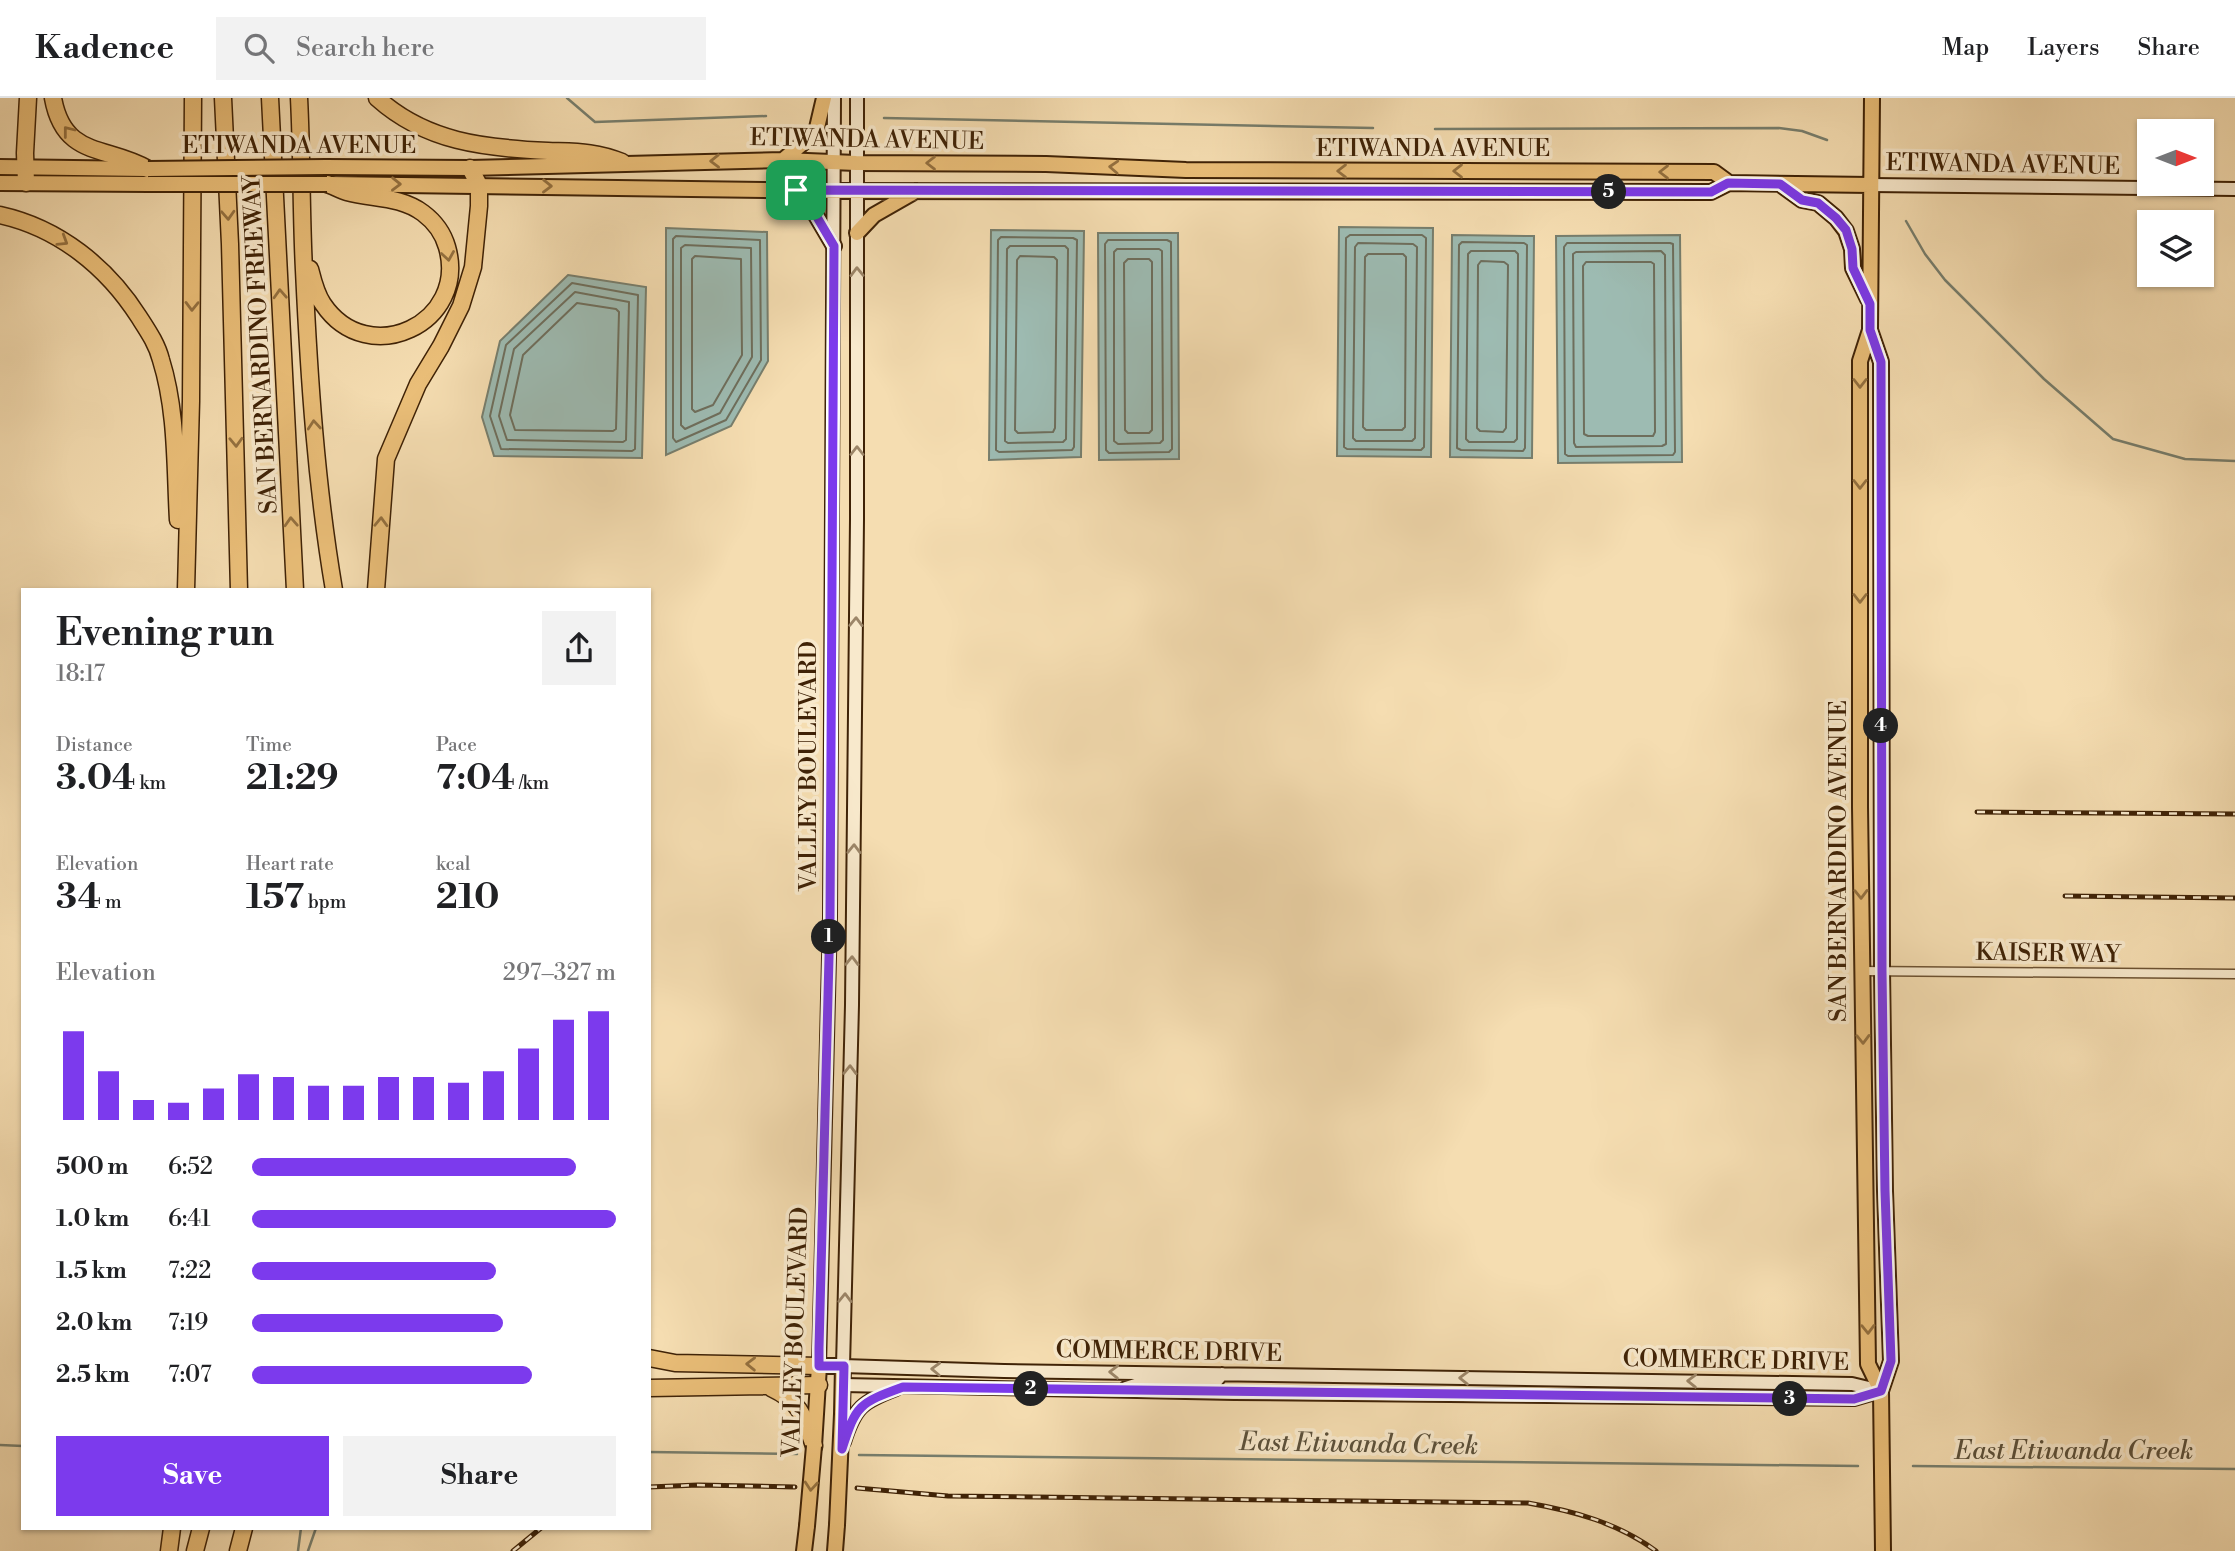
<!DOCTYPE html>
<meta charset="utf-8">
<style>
body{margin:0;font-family:"Libre Bodoni",serif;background:#f2f2f2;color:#202124;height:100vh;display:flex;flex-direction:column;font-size:26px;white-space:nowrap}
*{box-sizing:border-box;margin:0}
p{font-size:23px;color:#757577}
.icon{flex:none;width:38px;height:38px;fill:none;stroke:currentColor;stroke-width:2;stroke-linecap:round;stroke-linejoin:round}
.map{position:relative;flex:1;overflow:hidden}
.details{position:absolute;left:21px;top:490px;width:630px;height:942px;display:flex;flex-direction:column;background:#fff;border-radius:0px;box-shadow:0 2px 5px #0004}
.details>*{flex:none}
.needle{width:46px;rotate:90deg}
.fabs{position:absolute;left:2137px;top:21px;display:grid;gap:14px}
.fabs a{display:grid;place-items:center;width:77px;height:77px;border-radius:0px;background:#fff;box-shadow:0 2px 5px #0004;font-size:35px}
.pin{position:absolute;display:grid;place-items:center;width:60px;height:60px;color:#fff;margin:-30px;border-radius:14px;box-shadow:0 4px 10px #0006}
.km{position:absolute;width:35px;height:35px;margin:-18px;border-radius:50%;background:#222;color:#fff;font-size:19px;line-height:35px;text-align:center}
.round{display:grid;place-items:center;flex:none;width:74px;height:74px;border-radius:0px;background:#f2f2f2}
.overview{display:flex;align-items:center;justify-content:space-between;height:119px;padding:0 35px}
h1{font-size:38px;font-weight:700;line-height:52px}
.stats{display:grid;grid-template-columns:repeat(3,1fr);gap:10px;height:119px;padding:7px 35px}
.stats div{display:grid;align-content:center}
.stats b{font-size:35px;font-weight:700}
.stats small{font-size:19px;font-weight:400}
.stats p{font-size:19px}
.chart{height:196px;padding:14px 35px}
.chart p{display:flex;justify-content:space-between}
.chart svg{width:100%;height:126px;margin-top:7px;stroke:#7c3aed;stroke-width:6}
.action{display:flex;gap:14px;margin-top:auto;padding:14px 35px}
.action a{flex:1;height:80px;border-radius:0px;background:#7c3aed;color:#fff;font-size:28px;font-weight:700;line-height:80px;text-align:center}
.action a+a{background:#f2f2f2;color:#202124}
ul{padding:0 35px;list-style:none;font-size:23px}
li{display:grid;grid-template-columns:112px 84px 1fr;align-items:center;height:52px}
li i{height:18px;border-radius:9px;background:#7c3aed}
header{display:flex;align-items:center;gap:42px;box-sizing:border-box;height:98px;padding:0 35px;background:#fff;border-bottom:2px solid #e0e0e0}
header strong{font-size:33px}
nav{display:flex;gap:38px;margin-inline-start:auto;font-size:24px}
.search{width:490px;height:63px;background:#f2f2f2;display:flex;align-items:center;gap:18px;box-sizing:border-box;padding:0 24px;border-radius:0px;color:#757577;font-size:26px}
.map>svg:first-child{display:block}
</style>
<header>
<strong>Kadence</strong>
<div class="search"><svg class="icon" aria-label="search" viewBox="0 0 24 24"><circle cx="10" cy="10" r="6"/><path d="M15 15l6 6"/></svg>Search here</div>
<nav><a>Map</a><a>Layers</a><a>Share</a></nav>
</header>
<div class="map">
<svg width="2235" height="1453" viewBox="0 0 2235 1453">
<rect width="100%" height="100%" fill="#f5ddb1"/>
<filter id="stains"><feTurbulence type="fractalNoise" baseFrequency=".00286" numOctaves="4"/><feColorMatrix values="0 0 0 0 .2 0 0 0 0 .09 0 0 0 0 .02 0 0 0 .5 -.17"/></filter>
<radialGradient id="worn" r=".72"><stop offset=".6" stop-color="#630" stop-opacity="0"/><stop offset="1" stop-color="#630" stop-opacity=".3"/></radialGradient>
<path fill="#9dbbb2" stroke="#777e6d" stroke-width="2" d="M1339,129L1433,130L1431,359L1337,358Z
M666,130L767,134L768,263L731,328L666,357Z
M991,132L1084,133L1081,359L989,362Z
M1098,135H1178L1179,361L1099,362Z
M1452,137L1534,138L1532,360L1450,359Z
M1680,137L1682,364L1558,365L1556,138Z
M568,177L646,189L642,360L494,358L482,319L500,243Z"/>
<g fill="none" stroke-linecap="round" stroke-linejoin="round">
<path stroke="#6e6e5c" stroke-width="2" d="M1350,137H1422L1426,140L1424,349L1421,352L1347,351L1344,349L1346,140Z
M676,138L760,142L761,262L726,322L676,344L673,340V141Z
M1001,139L1073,140L1077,142L1074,349L1072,352L999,354L996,352L998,142Z
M1108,142H1167L1171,144L1172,351L1169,354L1109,355L1106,352L1105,146Z
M1462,144L1524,145L1527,147L1525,350L1523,353L1461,352L1457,350L1459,147Z
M1358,145L1413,146L1417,149L1415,340L1412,343H1356L1353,340L1355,149Z
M1567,145H1670L1673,146L1675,354L1673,357L1568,358L1565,356L1564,149Z
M685,147L751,150L752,259L720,315L685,331L681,327V150Z
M1010,148H1065L1068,151L1066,341L1063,344L1008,345L1005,343L1007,151Z
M1117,151H1159L1162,153L1163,342L1160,345L1118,346L1114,343V154Z
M1471,153H1515L1518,156L1517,341L1514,344H1469L1466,341L1468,156Z
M1661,153L1665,157L1666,346L1662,348L1576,349L1574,345L1573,156L1576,154Z
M1368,156H1403L1406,159L1405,329L1402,332H1366L1363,329L1365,159Z
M695,158L741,161L742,257L713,307L695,314L692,311V161Z
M1020,158L1054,159L1057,162L1055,330L1053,334L1018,335L1015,332L1017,162Z
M1128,161H1149L1152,164V332L1149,335H1128L1125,332L1124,165Z
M1481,163L1504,164L1508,167L1506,330L1503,334L1480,333L1477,330L1478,167Z
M1586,164H1651L1654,166L1655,334L1653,338H1588L1584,336L1583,168Z
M572,185L638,197L635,351L632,353L501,351L490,318L506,247Z
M575,194L629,204L626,342L623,344L507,342L499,318L514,251Z
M577,205L616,211L619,214L616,331L613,333L515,332L510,317L523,257Z"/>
<path stroke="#777e6d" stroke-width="2.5" d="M567,0L595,24L766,18
M884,20L1373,30
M1435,31L1779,30L1802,33L1827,42
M1906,123L1925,156L1945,182L2044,281L2113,341L2185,361L2235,363
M0,1347L23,1348
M649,1354L797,1356
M859,1357L1858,1368
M1913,1368L2235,1371
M298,1453L301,1430
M308,1453L316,1430"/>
<g stroke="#6c5131" stroke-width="11">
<path id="street" d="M1861,873L2235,876"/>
</g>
<g stroke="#3f2206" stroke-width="16">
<path id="secondary" d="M857,0V421L852,907L843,1268L1004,1273L1852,1286L1881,1293
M1870,87L2235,91
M819,1268L830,819L834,0
M843,1287L1234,1295L1854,1301L1881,1293
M1126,1290L1145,1284L1211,1285L1216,1283L1222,1276
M844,1344C855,1309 862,1304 896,1291"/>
</g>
<g stroke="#3f2206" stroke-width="18">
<path id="primary" d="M1872,0L1870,232L1860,263V709L1868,1266L1881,1293
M783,62L816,34L824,0
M0,69L147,71
M326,69L470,70L783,62L856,65L1046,66L1186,72L1714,74L1729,85
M0,85L149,86
M330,86L834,93L1711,94L1729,85L1870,87
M1780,86L1802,102L1818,105L1836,120L1846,133L1852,151L1853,170L1868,201
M796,92L814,114L834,148
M857,135L874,117L916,93
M1870,232L1881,264L1882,873L1885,1093L1891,1263L1881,1293L1883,1453
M814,1348L819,1268H843L842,1316
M804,1453L807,1428
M835,1453L837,1427"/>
</g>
<g stroke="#3f2206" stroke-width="19">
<path id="highway" d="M53,0C64,61 107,47 148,71
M223,0L230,146L239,492
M270,0L295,492
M299,0C302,57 301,114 304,172C309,279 316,386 334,492
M377,0C426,44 484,50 548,53C576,54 595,53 622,64
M26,85L25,55L28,0
M0,117C59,130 107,169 139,219C148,233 157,246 161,262C177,313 175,370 178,422
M310,171C313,183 316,196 323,206C368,273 469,225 447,149C443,135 435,124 423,115C400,98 373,101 347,94C340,92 334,88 327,86
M186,492L191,303L193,0
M376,492L386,361L418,286L441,248L461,208L473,169L479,108V87L470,70
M649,1260L675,1265L819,1268
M649,1290L819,1287
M771,1290C801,1304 804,1319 814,1348
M169,1453L172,1430
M195,1453L201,1430
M238,1453L244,1430"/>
</g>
<use href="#street" stroke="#f8e9cc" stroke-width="8"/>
<use href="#secondary" stroke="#f8e9cc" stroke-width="12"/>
<use href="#primary" stroke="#eabe78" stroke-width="14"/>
<use href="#highway" stroke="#eabe78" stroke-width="16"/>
<g stroke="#3f2206" stroke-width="5">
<path id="rail" d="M1977,714L2235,716
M2065,798L2235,800
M649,1389L698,1387L795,1389
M857,1390L948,1398L1528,1405C1574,1413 1618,1425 1656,1453
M513,1453L541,1430"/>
</g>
<use href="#rail" stroke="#f8e9cc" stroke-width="2.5" stroke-dasharray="8" stroke-linecap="butt"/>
<g stroke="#3f2206" stroke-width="18" stroke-linecap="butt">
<path id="primary-bridge" d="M148,71L326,69
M149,86H327
M837,1427L842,1316
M807,1428L814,1348"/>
</g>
<use href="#primary-bridge" stroke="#eabe78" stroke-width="14"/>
</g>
<defs><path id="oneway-chevron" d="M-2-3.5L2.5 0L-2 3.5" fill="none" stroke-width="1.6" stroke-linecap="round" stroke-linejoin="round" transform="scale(1.75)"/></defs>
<g stroke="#94703f">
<use href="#oneway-chevron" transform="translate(68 33) rotate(-128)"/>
<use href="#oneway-chevron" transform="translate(715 63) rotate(179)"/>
<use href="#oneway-chevron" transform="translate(931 65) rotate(180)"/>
<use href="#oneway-chevron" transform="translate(1114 69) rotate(-177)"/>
<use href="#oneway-chevron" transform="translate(1342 73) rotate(-180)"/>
<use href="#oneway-chevron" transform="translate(1458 73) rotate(180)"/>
<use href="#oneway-chevron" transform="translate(1664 74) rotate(-180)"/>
<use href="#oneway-chevron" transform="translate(396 86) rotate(1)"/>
<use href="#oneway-chevron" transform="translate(547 88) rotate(1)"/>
<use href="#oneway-chevron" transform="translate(228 117) rotate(87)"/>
<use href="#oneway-chevron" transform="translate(63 143) rotate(32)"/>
<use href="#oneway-chevron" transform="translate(448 158) rotate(81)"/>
<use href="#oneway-chevron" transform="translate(280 196) rotate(-93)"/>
<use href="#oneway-chevron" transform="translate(192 208) rotate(91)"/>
<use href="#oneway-chevron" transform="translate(1860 285) rotate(90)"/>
<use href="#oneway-chevron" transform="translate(314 327) rotate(-95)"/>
<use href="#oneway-chevron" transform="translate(236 344) rotate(88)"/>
<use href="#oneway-chevron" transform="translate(1860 386) rotate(90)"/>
<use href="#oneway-chevron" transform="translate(291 424) rotate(-93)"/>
<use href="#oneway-chevron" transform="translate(381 424) rotate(-88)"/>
<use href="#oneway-chevron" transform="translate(1860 500) rotate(90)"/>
<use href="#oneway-chevron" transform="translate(1861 796) rotate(89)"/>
<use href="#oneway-chevron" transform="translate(1863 941) rotate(89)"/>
<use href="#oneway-chevron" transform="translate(1868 1231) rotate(89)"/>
<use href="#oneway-chevron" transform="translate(751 1266) rotate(-179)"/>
<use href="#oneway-chevron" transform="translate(811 1388) rotate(95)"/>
</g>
<g stroke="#9c8669">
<use href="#oneway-chevron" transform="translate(857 174) rotate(-91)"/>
<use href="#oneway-chevron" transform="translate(857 353) rotate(-90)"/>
<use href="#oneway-chevron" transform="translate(856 524) rotate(-89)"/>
<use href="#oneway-chevron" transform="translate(854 751) rotate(-89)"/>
<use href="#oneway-chevron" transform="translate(852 863) rotate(-89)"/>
<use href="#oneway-chevron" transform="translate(850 972) rotate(-89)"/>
<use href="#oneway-chevron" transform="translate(845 1200) rotate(-89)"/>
<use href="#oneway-chevron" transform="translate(936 1271) rotate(-178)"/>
<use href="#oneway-chevron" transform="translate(1114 1274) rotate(-179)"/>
<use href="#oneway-chevron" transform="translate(1464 1280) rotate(-179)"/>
<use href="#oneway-chevron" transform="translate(1692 1283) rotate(-179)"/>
</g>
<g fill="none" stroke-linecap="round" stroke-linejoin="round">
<g stroke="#fff" stroke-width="14">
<path id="route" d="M1728,85L1780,86L1802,102L1818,105L1836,120L1846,132L1852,151L1853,170L1870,206V232L1881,264L1882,873L1885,1093L1891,1263L1881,1293L1854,1301L903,1289C859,1305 856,1307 842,1351L844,1268H819V1250L830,820L834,148L814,114L796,92L1711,94Z"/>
</g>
<use href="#route" stroke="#7c3aed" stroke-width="9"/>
</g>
<g text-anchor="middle" stroke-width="7" stroke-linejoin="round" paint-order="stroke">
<g font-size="24" fill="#3f2206" stroke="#f8e9cc">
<text transform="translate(867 41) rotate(1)" y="8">ETIWANDA AVENUE</text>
<text x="299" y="55">ETIWANDA AVENUE</text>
<text x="1433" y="58">ETIWANDA AVENUE</text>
<text transform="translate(2003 66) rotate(1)" y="8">ETIWANDA AVENUE</text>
<text transform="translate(260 247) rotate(-93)" y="8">SAN BERNARDINO FREEWAY</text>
<text transform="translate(808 668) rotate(-90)" y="8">VALLEY BOULEVARD</text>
<text transform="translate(1838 763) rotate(-90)" y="8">SAN BERNARDINO AVENUE</text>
<text transform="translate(2048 855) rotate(1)" y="8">KAISER WAY</text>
<text transform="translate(795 1234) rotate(-88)" y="8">VALLEY BOULEVARD</text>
<text transform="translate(1169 1253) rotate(1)" y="8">COMMERCE DRIVE</text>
<text transform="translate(1736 1262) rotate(1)" y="8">COMMERCE DRIVE</text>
</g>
<g font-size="26" font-style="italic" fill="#5b503a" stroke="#f8e9cc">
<text transform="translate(1359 1345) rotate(1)" y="9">East Etiwanda Creek</text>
<text x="2074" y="1361">East Etiwanda Creek</text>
</g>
</g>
<rect width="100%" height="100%" filter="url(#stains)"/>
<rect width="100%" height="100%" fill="url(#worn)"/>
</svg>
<div class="fabs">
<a><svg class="needle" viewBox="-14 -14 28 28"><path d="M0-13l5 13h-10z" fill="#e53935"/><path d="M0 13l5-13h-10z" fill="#757577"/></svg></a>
<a><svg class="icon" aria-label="layers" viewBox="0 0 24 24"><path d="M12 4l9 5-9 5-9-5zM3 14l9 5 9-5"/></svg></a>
</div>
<div class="pin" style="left:796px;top:92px;background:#1e9e55"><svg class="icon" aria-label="arrive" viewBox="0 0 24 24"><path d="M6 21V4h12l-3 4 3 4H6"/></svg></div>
<b class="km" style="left:829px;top:839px">1</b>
<b class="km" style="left:1031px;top:1291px">2</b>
<b class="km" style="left:1790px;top:1301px">3</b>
<b class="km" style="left:1881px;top:628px">4</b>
<b class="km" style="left:1609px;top:94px">5</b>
<section class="details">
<div class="overview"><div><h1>Evening run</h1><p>18:17</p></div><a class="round"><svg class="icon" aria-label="share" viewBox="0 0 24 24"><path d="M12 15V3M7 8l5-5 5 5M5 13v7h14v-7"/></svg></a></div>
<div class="stats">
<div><p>Distance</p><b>3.04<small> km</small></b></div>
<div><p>Time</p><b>21:29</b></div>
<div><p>Pace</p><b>7:04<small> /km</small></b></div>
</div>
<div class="stats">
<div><p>Elevation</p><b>34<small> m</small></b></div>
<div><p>Heart rate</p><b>157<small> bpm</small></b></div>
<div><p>kcal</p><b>210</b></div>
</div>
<div class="chart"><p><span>Elevation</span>297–327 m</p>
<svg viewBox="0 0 160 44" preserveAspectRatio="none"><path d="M5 44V13M15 44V27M25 44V37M35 44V38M45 44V33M55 44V28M65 44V29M75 44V32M85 44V32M95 44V29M105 44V29M115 44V31M125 44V27M135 44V19M145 44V9M155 44V6"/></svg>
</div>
<ul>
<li><b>500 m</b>6:52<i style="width:89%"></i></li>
<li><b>1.0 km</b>6:41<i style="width:100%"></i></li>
<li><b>1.5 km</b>7:22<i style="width:67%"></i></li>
<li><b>2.0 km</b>7:19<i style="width:69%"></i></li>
<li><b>2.5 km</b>7:07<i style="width:77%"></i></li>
</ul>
<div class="action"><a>Save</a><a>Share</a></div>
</section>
</div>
